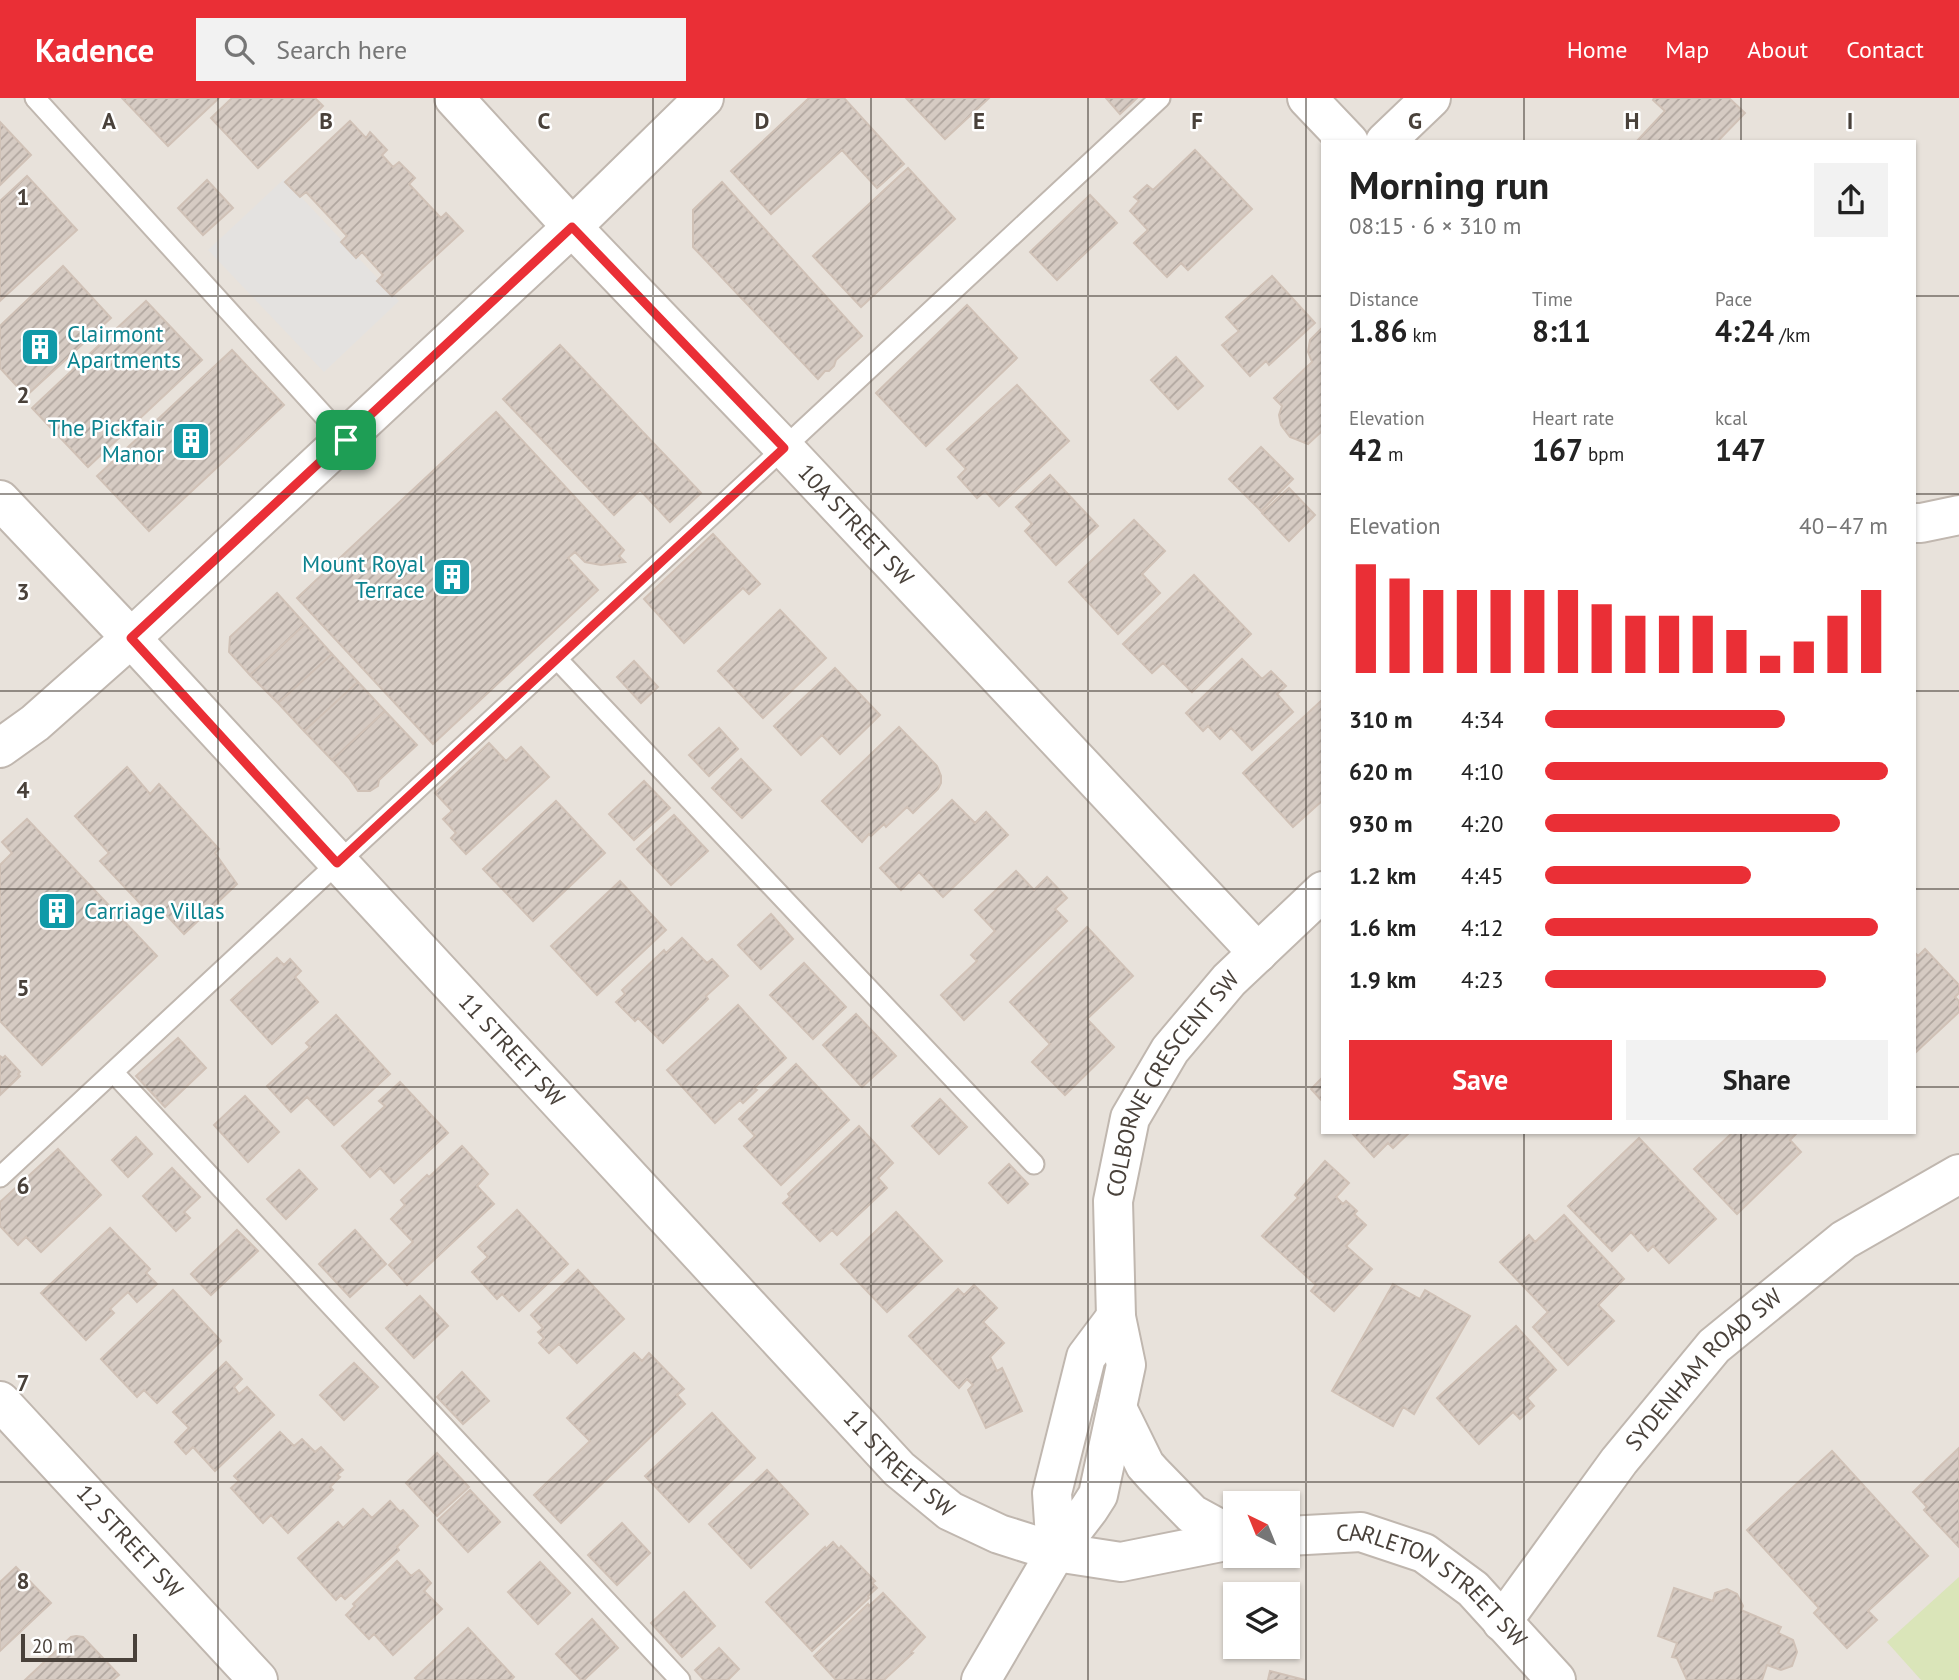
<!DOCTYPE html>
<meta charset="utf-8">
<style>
body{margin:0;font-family:"PT Sans",sans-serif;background:#f2f2f2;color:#222;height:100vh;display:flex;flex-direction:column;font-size:26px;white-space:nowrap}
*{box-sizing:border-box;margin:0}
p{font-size:23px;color:#767676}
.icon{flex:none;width:38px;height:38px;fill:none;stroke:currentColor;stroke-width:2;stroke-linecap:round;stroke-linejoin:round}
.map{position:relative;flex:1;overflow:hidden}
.side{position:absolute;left:1321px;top:42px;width:595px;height:994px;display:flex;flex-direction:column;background:#fff;border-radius:0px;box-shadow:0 2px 5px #0004}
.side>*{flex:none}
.needle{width:46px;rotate:317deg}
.fabs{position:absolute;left:1223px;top:1393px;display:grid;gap:14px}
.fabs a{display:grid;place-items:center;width:77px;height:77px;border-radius:0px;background:#fff;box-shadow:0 2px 5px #0004;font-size:35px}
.scale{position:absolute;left:21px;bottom:18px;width:116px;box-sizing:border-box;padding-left:7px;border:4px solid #49413a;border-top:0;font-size:19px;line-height:24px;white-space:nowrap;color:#49413a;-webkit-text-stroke:5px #fff;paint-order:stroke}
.pin{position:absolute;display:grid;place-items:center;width:60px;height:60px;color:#fff;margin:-30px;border-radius:14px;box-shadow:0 4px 10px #0006}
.round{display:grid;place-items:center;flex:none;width:74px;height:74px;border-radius:0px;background:#f2f2f2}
.head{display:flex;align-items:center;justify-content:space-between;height:119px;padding:0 28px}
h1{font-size:38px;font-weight:700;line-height:52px}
.metrics{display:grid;grid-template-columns:repeat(3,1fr);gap:10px;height:119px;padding:7px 28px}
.metrics div{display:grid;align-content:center}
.metrics b{font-size:30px;font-weight:700}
.metrics small{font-size:19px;font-weight:400}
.metrics p{font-size:19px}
.chart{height:196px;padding:14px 28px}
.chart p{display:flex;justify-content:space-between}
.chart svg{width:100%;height:126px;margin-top:7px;stroke:#ea2f36;stroke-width:6}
.cta{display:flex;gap:14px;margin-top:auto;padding:14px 28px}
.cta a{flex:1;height:80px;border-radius:0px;background:#ea2f36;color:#fff;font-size:28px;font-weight:700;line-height:80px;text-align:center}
.cta a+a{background:#f2f2f2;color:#222}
ul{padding:0 28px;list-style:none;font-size:23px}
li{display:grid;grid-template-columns:112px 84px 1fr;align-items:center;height:52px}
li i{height:18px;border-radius:9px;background:#ea2f36}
header{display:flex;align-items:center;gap:42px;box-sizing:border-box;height:98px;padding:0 35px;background:#ea2f36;color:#fff}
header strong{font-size:33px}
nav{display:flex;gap:38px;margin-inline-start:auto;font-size:24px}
.search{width:490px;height:63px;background:#f2f2f2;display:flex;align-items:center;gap:18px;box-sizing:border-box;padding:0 24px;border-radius:0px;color:#767676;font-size:26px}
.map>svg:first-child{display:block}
</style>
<header>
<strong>Kadence</strong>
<div class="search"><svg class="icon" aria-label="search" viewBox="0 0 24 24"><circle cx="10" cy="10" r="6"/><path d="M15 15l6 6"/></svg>Search here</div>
<nav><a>Home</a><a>Map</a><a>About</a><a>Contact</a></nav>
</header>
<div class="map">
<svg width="1959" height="1582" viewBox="0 0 1959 1582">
<defs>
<pattern id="building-hatch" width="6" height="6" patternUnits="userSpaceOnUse" patternTransform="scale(1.75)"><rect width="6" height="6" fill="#d6cbc3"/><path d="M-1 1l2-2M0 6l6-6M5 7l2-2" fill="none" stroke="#b0a69f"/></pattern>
</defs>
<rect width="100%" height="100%" fill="#f5f1ec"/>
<path fill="#e8e2db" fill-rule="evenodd" d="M0,0H1959V1582H0ZM1323,44H1914V1034H1323ZM1236,1405H1288V1458H1236ZM1236,1496H1288V1549H1236Z"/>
<path fill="#dae5b9" d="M1959,1479V1582H1921L1887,1544Z"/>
<path fill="#e4e2e0" d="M284,81L399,203L324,274L208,152Z"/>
<path fill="url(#building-hatch)" stroke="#d0c1b6" stroke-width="2" d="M122,0H219L168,48Z
M232,0H315L323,8L258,70L211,20Z
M809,0H844L904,66L877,90L842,52L771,116L731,73Z
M906,0H989L945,41Z
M1106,0H1137L1120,16Z
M1654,0H1729L1745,15L1717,44H1636L1665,13L1653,2Z
M350,23L366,40L370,34L387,52L382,57L393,69L399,64L415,80L409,86L441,120L446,115L463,133L392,198L377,183L383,177L362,154L356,160L341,144L347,138L306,94L300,99L285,84Z
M0,24L31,57L0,87Z
M1195,52L1252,111L1188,172L1181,165L1167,179L1134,145L1148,132L1130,113L1139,103L1134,99L1147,87L1153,92Z
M908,70L955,121L861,209L813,158Z
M27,78L77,132L0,203V103Z
M207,82L233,110L203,137L178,110Z
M722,84L862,238L836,262L834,268L829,273H825L818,281L693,149V112Z
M1090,97L1117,125L1057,182L1030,154Z
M63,168L111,220L26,298L0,270V228Z
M1272,178L1315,225L1269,267L1266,263L1250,278L1222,247L1239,233L1226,219Z
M146,203L202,262L88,369L32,310Z
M967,207L1017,260L926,348L876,295Z
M1322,230L1323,332L1308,346L1290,339L1281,327L1279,317L1282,308L1274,300L1312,264L1308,254L1310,242Z
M560,247L701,395L670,424L640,392L614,417L503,301Z
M232,252L284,307L149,433L97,378Z
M1176,259L1203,288L1178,311L1151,282Z
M1017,287L1069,343L999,408L985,393L977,400L958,379L966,371L947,351Z
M496,314L624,452L619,458L625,464L601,467L585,464L575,454L568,460L598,492L433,646L297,500Z
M1261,349L1293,381L1261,413L1229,381Z
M1050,377L1098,428L1056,467L1025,433L1032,426L1016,409Z
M1289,390L1315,417L1289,443L1262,415Z
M1134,422L1165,453L1142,476L1160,495L1118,536L1069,484Z
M713,436L760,486L749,496L743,490L684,545L644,501Z
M1194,477L1251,536L1192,594L1163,565L1152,575L1123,546Z
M277,495L305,526L250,577L229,554L230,539Z
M780,512L826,560L763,620L718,573Z
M780,512L826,560L763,620L718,573Z
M305,526L332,556L278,605L250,577Z
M332,556L358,584L304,633L278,605Z
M1242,561L1262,581L1271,573L1286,588L1277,596L1293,614L1252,652L1231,630L1220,641L1208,628L1203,633L1186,615Z
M634,563L658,589L641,605L617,579Z
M835,570L880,617L840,656L822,637L801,657L774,628Z
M358,584L385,613L332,662L304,633Z
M1323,601V702L1293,729L1243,675Z
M385,613L417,647L379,682L378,688L370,693H358L349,680L332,662Z
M899,629L937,668L941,678V685L938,691L913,715L907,709L886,729L884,726L871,738L869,736L862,744L822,703Z
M719,630L738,651L709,678L689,657Z
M489,645L506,663L521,649L549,679L466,756L451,740L456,735L443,721L452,713L435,695Z
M741,661L771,692L742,720L712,690Z
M127,669L150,696L159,686L219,751L215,755L237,786L184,836L159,809L151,817L100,763L109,755L75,718Z
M644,683L670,710L634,742L609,716Z
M952,702L975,725L986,714L1008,737L943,799L919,774L901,792L880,770Z
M556,703L605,755L533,823L483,771Z
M674,717L708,753L671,787L637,751Z
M27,721L157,858L42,967L0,923V767L12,755L2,744Z
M1016,773L1034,792L1047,779L1067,800L1055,811L1067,823L964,922L941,897L977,863L971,857L995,833L975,812Z
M620,783L666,832L597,897L551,848Z
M771,816L793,841L761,871L738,847Z
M1087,829L1133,878L1087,921L1114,949L1065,997L1032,964L1050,946L1010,904Z
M682,840L707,865L712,861L728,878L706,898L708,901L663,945L638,920L635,923L616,904L625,896L622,892L664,852L666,855Z
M1925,851L1959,887V895L1955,899L1959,903V914L1914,956V854L1918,858Z
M277,860L284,867L290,861L301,873L295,879L318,904L272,946L231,902Z
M804,865L846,909L813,941L770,897Z
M738,907L786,960L754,990L757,992L743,1005L740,1002L715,1025L667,972Z
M856,916L896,958L862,989L823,947Z
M336,917L390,976L334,1027L307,999L291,1014L267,988L310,949L306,945Z
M178,940L206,970L165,1009L136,978Z
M0,958L3,960L5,958L20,974L18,976L20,978L0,997Z
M796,966L849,1022L781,1087L744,1048L755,1038L739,1021Z
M1323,979V1004L1311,991Z
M400,984L448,1035L394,1085L380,1070L370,1079L342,1048L385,1008L379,1003Z
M245,998L279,1034L248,1064L214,1027Z
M940,1001L967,1029L939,1056L912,1028Z
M859,1028L893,1065L878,1080L887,1090L837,1137L832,1132L820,1143L783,1105L790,1099L788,1096Z
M1351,1034H1410L1393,1050L1388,1045L1374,1059Z
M1733,1034H1798L1790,1042L1801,1054L1737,1116L1694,1071Z
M136,1039L152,1056L128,1079L112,1062Z
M1639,1040L1716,1121L1669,1165L1653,1148L1648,1153L1631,1134L1612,1153L1568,1108Z
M462,1048L488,1076L477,1088L494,1106L407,1187L389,1167L413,1144L391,1121L405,1107L401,1102L427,1077L429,1079Z
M58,1051L101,1097L41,1154L26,1139L18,1147L0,1128V1104Z
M1325,1063L1349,1085L1336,1099L1343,1106L1346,1103L1357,1113L1354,1116L1366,1127L1346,1148L1372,1171L1334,1213L1311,1193L1316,1187L1262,1138L1298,1100L1295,1097Z
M1009,1066L1028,1086L1008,1105L989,1085Z
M172,1070L200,1099L184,1114L190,1120L176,1133L143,1098Z
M299,1072L317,1091L286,1121L267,1101Z
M517,1112L568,1166L519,1213L502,1196L497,1201L472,1174L488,1159L478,1149Z
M896,1114L942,1163L887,1214L841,1166Z
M1564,1117L1624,1181L1598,1207L1614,1223L1568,1267L1533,1229L1548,1214L1500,1164L1529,1137L1535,1144Z
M110,1130L150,1171L146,1175L157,1186L137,1204L128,1194L110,1211L114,1215L86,1242L41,1195Z
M237,1132L258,1153L211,1197L191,1176Z
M355,1132L386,1166L350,1199L319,1166Z
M578,1172L624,1221L577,1265L559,1246L549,1255L539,1245L544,1240L538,1234L543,1230L531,1217Z
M1393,1186L1420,1201L1425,1192L1470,1218L1414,1316L1403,1309L1393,1328L1332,1293Z
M974,1187L997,1210L983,1224L1004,1245L990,1259L997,1273L1002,1270L1022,1313L986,1330L968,1292L973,1287L967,1281L959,1290L909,1238L958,1191L964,1197Z
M173,1192L221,1243L157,1305L144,1292L137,1299L101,1261Z
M420,1198L448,1228L414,1260L386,1230Z
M1516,1228L1556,1272L1527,1300L1534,1308L1520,1321L1513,1314L1479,1346L1437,1300Z
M634,1255L642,1263L649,1255L684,1291L677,1297L685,1306L561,1425L534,1397L590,1343L567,1320Z
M226,1264L242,1281L234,1289L239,1296L247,1289L274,1317L215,1373L193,1349L186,1356L175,1344L189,1330L173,1314Z
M354,1265L378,1289L344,1322L320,1297Z
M462,1274L489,1303L463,1326L437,1299Z
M712,1315L755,1360L689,1424L645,1378Z
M280,1334L294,1348L302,1341L315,1354L321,1349L343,1372L337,1377L340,1379L330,1389L333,1392L288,1435L271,1417L263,1425L231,1390L239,1383L234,1378Z
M1959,1350V1449L1924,1412L1927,1409L1913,1394Z
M1832,1353L1928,1458L1868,1513L1877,1522L1847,1550L1814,1515L1819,1510L1747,1432Z
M437,1355L469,1389L437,1418L406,1385Z
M767,1372L808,1416L751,1470L709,1426Z
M470,1392L500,1424L468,1454L438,1422Z
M390,1403L400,1414L403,1412L418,1428L397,1449L399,1452L345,1501L341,1497L336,1502L298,1460L338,1424L343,1430L363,1411L372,1420Z
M622,1425L650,1455L617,1487L588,1457Z
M833,1444L839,1451L841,1448L875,1483L872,1485L877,1490L868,1498L869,1500L812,1553L766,1504L825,1449L826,1451Z
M397,1463L411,1478L419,1472L431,1485L424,1493L442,1511L393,1557L374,1536L369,1541L346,1517L355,1508L353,1506Z
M540,1464L570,1495L538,1526L508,1494Z
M16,1469L51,1505L0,1553V1484Z
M1674,1490L1713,1503L1715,1495L1727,1491L1737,1496L1743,1508L1741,1512L1781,1529L1778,1535L1793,1542L1797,1554L1792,1568L1781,1572L1767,1567L1762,1582H1687L1677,1560L1672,1559L1677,1545L1658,1538Z
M684,1494L715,1528L682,1559L651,1525Z
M883,1495L925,1539L911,1554L913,1555L884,1582H836L814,1558L868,1506L869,1508Z
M592,1521L618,1550L584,1582H581L556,1556Z
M468,1530L514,1579L511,1582H417L415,1580Z
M76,1538L83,1539L119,1577L113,1582H25L71,1539Z
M719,1550L739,1571L728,1582H704L695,1572Z
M1270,1573L1305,1582H1268Z"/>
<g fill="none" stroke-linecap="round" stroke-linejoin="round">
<g stroke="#c0b7af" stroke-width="23">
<path id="lane" d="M35,0L346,342
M557,561L1034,1066
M113,974L680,1582
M0,1079L1160,0"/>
</g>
<g stroke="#c0b7af" stroke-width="42">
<g id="street">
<path id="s1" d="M454,0L572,129L784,350L1258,855"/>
<path d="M1307,0L1349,44"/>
<path d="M1385,44L1431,0"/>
<path id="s2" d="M0,402L131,540L899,1371L950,1413L999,1436L1056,1454L1121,1464L1236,1441"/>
<path d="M1914,425H1921L1959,417"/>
<path d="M0,650L35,625L131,540L572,129L704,0"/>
<path id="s3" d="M0,1303L258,1582"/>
<path d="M1117,1310L1145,1367L1153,1376L1192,1416L1236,1440"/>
<path id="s4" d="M1288,1438L1361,1434L1424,1455L1473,1491L1556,1582"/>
<path d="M1056,1454L1052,1395L1086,1259L1116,1219"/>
<path id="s5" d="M1502,1524L1619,1363L1714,1248L1844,1142L1959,1076"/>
<path id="s6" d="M981,1582L1056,1454L1089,1411L1098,1397L1126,1267L1116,1219L1113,1103L1130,1020L1170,952L1229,882L1323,793"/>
</g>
</g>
<use href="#lane" stroke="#fff" stroke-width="19"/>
<use href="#street" stroke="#fff" stroke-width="38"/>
</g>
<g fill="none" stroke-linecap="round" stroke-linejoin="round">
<g stroke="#fff" stroke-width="14">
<path id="route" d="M572,129L784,350L337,765L131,540Z"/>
</g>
<use href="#route" stroke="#ea2f36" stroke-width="9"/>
</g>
<path fill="none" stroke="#49413a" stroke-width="2" stroke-opacity="0.55" d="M218,0V1582M435,0V1582M653,0V1582M871,0V1582M1088,0V1582M1306,0V1582M1524,0V44M1741,0V44M0,198H1323M1914,198H1959M0,396H1323M1914,396H1959M0,593H1323M1914,593H1959M0,791H1323M1914,791H1959M0,989H1323M1914,989H1959M1524,1034V1582M1741,1034V1582M0,1186H1959M0,1384H1959"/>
<defs>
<g id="building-square" transform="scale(2.0125)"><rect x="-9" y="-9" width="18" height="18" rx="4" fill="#0f9aa8" stroke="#fff"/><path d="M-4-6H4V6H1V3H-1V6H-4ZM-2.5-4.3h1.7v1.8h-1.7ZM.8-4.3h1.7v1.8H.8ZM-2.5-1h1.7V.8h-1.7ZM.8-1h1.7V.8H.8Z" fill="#fff"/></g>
</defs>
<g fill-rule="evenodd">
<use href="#building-square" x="40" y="249"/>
<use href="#building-square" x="191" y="343"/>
<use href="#building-square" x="452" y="479"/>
<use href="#building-square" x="57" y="813"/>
</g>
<g text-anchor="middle" stroke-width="5" stroke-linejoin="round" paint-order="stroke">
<g font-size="23" fill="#0d838f" stroke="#fff" text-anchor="start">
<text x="67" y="244">Clairmont<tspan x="67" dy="26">Apartments</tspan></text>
<text x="164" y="338" text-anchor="end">The Pickfair<tspan x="164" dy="26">Manor</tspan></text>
<text x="425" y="474" text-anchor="end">Mount Royal<tspan x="425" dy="26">Terrace</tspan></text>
<text x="84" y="821">Carriage Villas</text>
</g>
<g font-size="23" fill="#49413a" stroke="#fff">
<text dy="8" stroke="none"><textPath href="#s1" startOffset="586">10A STREET SW</textPath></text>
<text dy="8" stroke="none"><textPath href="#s2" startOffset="751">11 STREET SW</textPath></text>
<text dy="8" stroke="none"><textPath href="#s6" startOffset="651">COLBORNE CRESCENT SW</textPath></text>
<text dy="8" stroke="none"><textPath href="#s5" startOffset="324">SYDENHAM ROAD SW</textPath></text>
<text dy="8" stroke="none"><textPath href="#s2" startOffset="1318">11 STREET SW</textPath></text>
<text dy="8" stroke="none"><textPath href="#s3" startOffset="191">12 STREET SW</textPath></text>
<text dy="8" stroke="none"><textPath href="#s4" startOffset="161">CARLETON STREET SW</textPath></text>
</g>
</g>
<g font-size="23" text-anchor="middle" font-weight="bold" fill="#49413a" stroke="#fff" stroke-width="5" stroke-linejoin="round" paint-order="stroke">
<text x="109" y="31">A</text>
<text x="326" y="31">B</text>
<text x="544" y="31">C</text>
<text x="762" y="31">D</text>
<text x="979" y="31">E</text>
<text x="1197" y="31">F</text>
<text x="1415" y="31">G</text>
<text x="1632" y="31">H</text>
<text x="1850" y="31">I</text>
<text x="23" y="107">1</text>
<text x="23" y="305">2</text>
<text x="23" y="502">3</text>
<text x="23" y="700">4</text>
<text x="23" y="898">5</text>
<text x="23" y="1096">6</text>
<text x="23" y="1293">7</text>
<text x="23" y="1491">8</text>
</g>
</svg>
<div class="fabs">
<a><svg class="needle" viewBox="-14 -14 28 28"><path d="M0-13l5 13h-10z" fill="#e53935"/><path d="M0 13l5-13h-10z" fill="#767676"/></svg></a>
<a><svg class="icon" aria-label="layers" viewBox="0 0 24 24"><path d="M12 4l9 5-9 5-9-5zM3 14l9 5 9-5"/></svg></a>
</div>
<div class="scale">20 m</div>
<div class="pin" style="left:346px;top:342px;background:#1e9e55"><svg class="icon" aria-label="arrive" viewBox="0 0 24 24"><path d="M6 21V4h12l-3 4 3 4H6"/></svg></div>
<section class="side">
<div class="head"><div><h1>Morning run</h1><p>08:15 · 6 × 310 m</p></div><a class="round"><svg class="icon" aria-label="share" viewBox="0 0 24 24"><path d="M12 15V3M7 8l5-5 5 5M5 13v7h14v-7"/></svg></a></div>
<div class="metrics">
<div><p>Distance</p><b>1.86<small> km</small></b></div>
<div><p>Time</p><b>8:11</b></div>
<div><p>Pace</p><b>4:24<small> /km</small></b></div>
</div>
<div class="metrics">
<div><p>Elevation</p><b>42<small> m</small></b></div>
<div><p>Heart rate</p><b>167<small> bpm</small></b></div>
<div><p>kcal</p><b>147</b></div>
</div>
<div class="chart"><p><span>Elevation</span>40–47 m</p>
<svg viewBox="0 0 160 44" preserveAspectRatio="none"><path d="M5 44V6M15 44V11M25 44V15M35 44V15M45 44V15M55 44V15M65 44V15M75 44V20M85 44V24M95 44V24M105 44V24M115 44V29M125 44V38M135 44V33M145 44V24M155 44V15"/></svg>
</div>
<ul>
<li><b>310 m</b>4:34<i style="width:70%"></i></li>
<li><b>620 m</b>4:10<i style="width:100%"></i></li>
<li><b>930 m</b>4:20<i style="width:86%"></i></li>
<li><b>1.2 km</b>4:45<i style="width:60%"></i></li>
<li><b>1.6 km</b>4:12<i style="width:97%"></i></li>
<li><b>1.9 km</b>4:23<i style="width:82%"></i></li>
</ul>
<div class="cta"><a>Save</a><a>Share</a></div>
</section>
</div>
